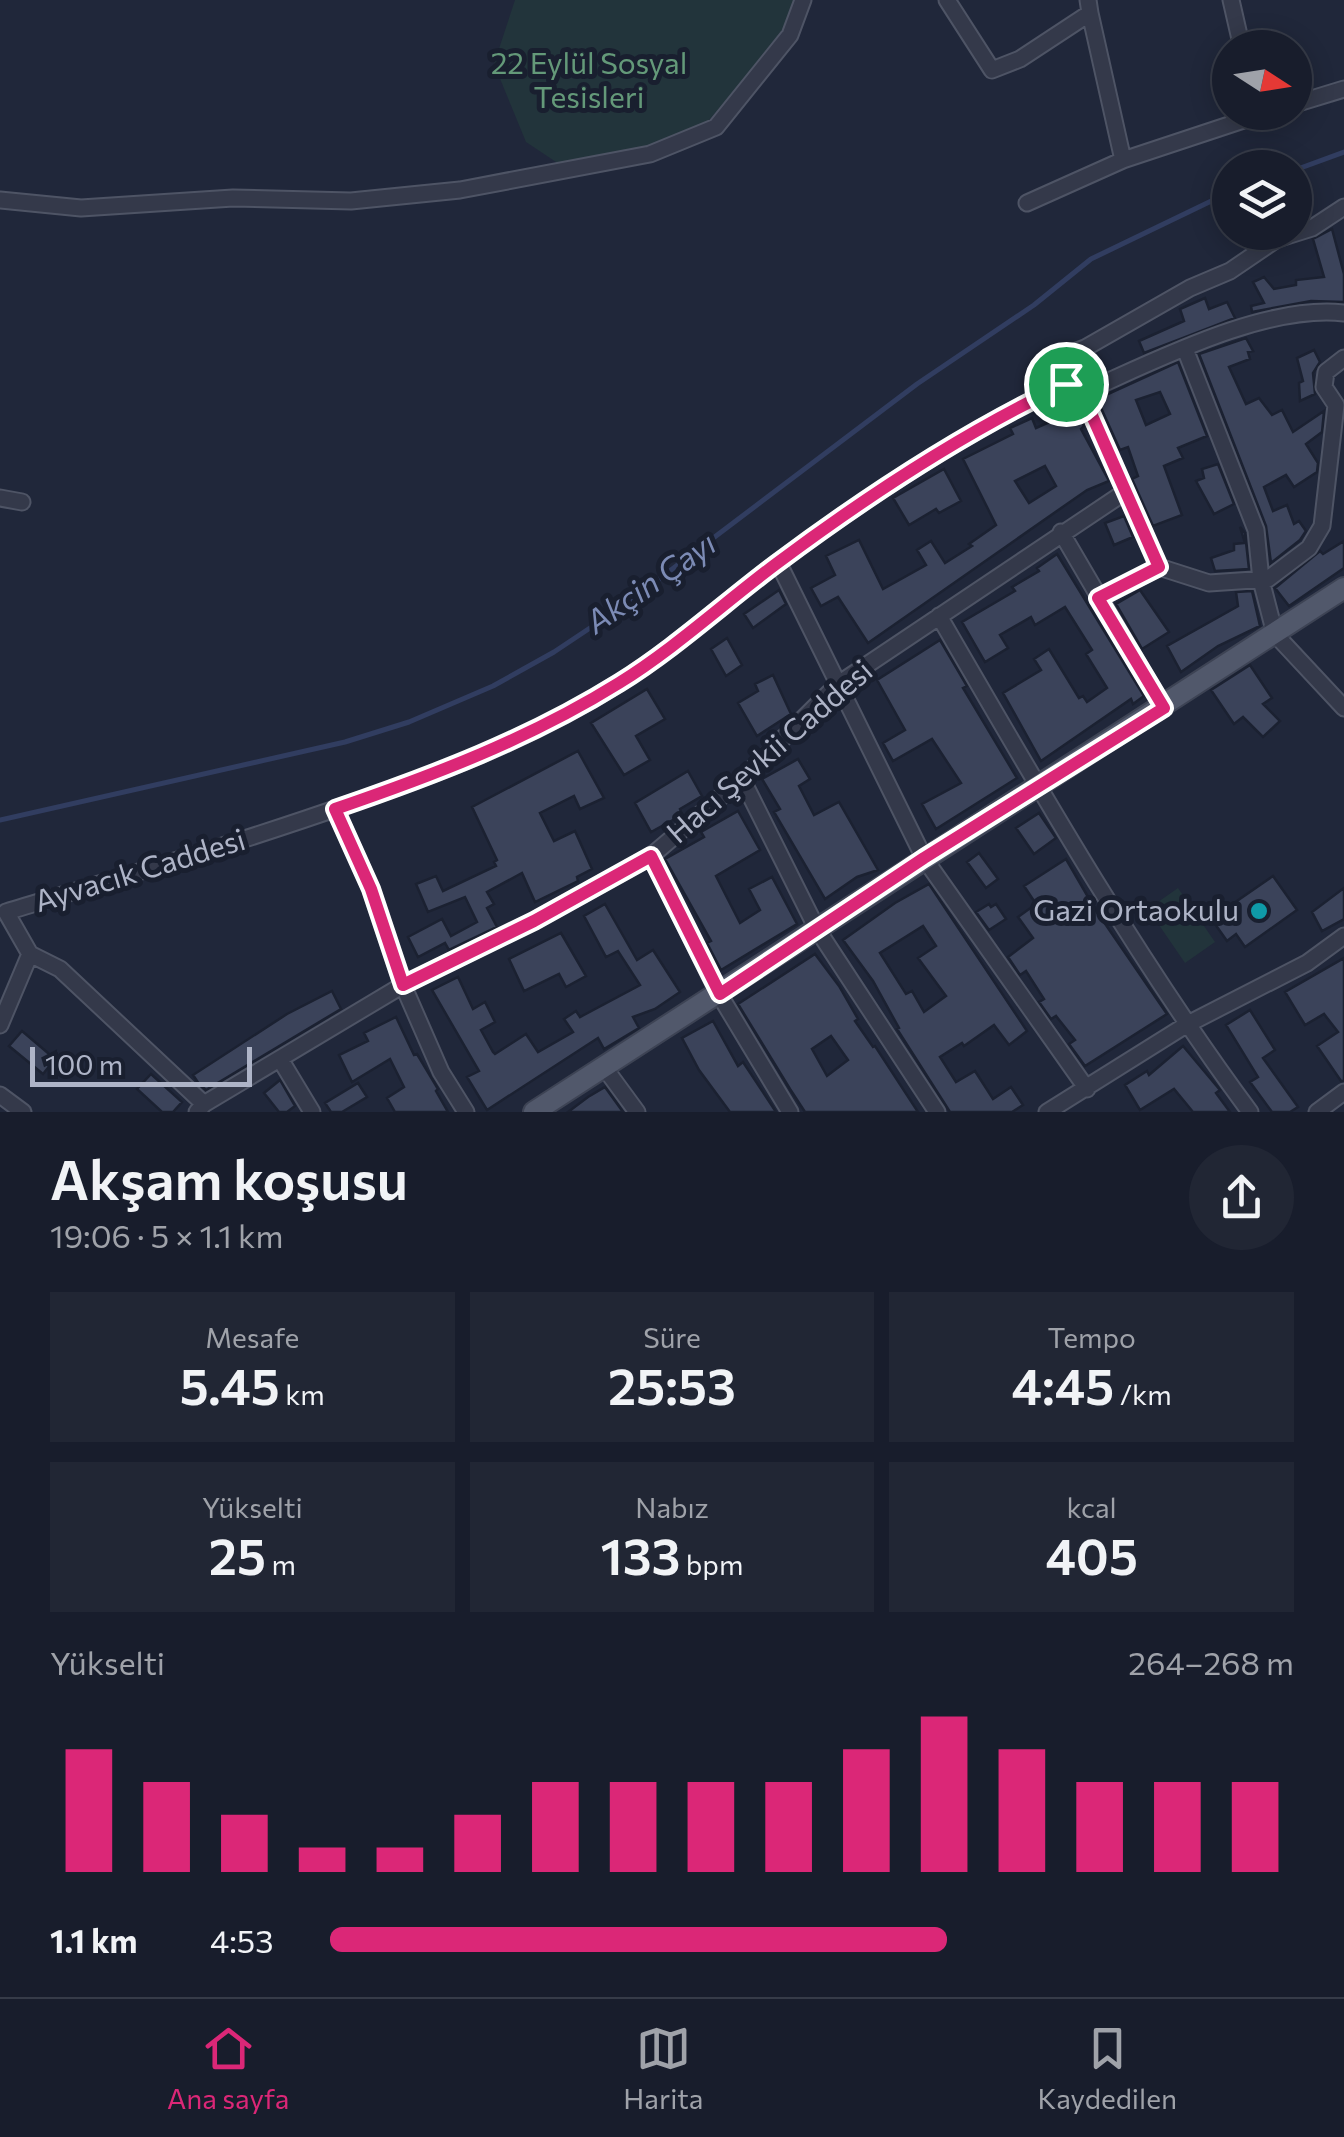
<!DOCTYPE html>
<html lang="tr">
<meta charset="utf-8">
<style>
body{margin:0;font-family:Commissioner,sans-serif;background:#212634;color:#f1f3f6;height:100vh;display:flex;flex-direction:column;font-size:38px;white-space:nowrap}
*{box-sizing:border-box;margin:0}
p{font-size:32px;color:#9fa2a9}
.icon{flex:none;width:55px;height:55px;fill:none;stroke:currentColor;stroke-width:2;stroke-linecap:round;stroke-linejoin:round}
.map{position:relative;height:1112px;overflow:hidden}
.panel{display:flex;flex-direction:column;background:#181d2c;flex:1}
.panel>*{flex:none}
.needle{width:65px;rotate:102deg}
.tools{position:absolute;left:1212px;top:30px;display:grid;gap:20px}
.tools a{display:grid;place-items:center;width:100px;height:100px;border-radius:50%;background:#181d2c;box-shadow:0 5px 25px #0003,0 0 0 2px #363b48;font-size:50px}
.scale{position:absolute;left:30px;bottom:25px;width:222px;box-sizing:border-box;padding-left:10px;border:5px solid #aeb4c7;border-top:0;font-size:28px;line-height:35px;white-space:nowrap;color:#aeb4c7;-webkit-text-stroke:8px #191f2f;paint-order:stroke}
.pin{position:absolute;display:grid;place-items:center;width:85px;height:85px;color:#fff;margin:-42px;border:5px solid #fff;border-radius:50%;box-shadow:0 2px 10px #0007}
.round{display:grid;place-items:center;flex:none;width:105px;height:105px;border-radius:52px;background:#212634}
.headline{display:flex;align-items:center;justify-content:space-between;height:170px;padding:0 50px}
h1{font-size:55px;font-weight:600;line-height:75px}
.figures{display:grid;grid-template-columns:repeat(3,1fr);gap:15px;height:170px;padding:10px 50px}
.figures div{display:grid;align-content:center;border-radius:0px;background:#212634;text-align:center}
.figures b{font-size:50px;font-weight:600}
.figures small{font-size:28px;font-weight:400}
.figures p{font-size:28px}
.chart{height:280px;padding:20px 50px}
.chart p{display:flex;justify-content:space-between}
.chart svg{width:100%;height:180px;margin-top:10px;stroke:#db2777;stroke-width:6}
ul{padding:0 50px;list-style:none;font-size:32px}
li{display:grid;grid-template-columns:160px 120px 1fr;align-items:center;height:75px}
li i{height:25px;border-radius:12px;background:#db2777}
.menu{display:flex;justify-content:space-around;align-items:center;height:140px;border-top:2px solid #363b48;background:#181d2c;font-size:28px;color:#9fa2a9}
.menu a{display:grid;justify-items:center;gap:5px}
.menu .current{color:#db2777}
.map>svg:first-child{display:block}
</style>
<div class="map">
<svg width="1344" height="1112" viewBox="0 0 1344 1112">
<rect width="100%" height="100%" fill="#20273a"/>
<path fill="#22343b" d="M515,0H804L795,20L697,134L568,170L526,142L494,64Z
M1178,888L1215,942L1185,963L1148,909Z"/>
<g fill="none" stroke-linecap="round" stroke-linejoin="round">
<path stroke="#313d60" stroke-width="5" d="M1295,170L1344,152
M0,820L345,742L409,722L493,686L554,652L626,604L917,384L1034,305L1091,259L1230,192"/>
</g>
<path fill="#3b435a" stroke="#1b2131" stroke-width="2.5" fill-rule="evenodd" d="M1332,229L1344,274V302L1311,301L1252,312L1251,306L1264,303L1253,282L1264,277L1274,289L1296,285V280L1324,277L1313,239Z
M1205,298L1209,309L1227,302L1235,318L1144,353L1139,341L1184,321L1180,309Z
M1246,338L1253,351L1248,352L1250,359L1229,367L1246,404L1259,398L1272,415L1282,410L1293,432L1324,411L1322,432L1306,444L1318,463L1317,472L1294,487L1286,475L1264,487L1273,511L1287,505L1294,524L1299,521L1306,531L1300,540L1271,563L1266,526L1199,354Z
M1314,350L1320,362L1313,373L1315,394L1300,401L1299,383L1303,381L1297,358Z
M1178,362L1207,436L1178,448L1183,458L1164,466L1182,515L1153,526L1132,479L1138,476L1128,447L1120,450L1097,399ZM1160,392L1170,414L1146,425L1136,400Z
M1074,403L1084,426L1081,429L1109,481L1087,490L868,643L838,597L821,606L811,588L835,575L826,556L859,540L883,589L926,565L917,550L931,541L945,563L972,546L969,544L996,525L963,459L1013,434L1010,428L1032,418L1036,428L1063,416L1060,409ZM1045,466L1056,486L1029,503L1015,481Z
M1218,464L1234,504L1214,514L1196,481L1204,478L1202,469Z
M944,469L961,501L939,513L936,509L909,525L893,498Z
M1124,516L1133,537L1114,545L1105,523Z
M1240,527L1245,533L1249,569L1215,571L1211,558L1234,550V544L1245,543Z
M1344,541V568L1289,606L1275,588L1320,551L1323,554Z
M1057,554L1144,696L1133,704L1131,699L1041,761L1003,693L1041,670L1034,659L1049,649L1079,698L1083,696L1087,702L1107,688L1086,654L1092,650L1065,607L1035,625L1031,617L1000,635L1008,648L985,662L962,622L1015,591L1012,587L1039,571L1037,568Z
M779,590L786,604L753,628L744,614Z
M1140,590L1169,632L1142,649L1116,604Z
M1252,591L1260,626L1218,646L1181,672L1167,646L1238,606L1236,592Z
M727,638L742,665L726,676L711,649Z
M940,640L967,686L963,688L1017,778L936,829L922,804L961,783L932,739L893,761L883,743L905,730L877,680Z
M1250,665L1272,698L1263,704L1280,721L1263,737L1243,717L1234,724L1211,690Z
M773,675L791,714L757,736L738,703L758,691L755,684Z
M647,689L665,719L636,736L650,760L624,775L591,723Z
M578,751L604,798L580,809L574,796L540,813L554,841L575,831L592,869L577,877L578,881L535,902L522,873L487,892L494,904L487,908L497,927L449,950L445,943L418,957L408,937L442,919L451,936L477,922L465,897L428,912L416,884L436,876L443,891L496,866L494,862L497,860L472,807Z
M798,759L810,779L799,786L814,815L839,802L878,870L857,877L825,899L774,812L780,809L762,779Z
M688,771L702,796L680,809L682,815L651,832L635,803Z
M738,811L760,850L716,876L740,923L760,910L749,889L772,877L797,924L721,970L707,943L711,941L665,859L704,837L701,832Z
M1039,813L1056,838L1034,854L1016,828Z
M979,853L998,879L986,888L967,862Z
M1066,859L1095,909L1167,1014L1085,1066L1069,1044L1075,1040L1056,1016L1051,1019L1039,1002L1044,999L1026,971L1020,975L1008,957L1033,938L1018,917L1036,904L1024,886Z
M1273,876L1297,910L1245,947L1236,934L1227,941L1215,924L1224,918L1221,912Z
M929,884L1027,1031L1009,1045L994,1025L964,1046L962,1043L940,1057L956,1082L975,1071L993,1099L1011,1087L1023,1105L1012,1112H950L897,1029L899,1028L873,981L843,940L895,903ZM923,926L936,946L918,958L946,996L924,1012L912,991L906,994L880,953Z
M1344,888V919L1322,931L1312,912Z
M605,904L637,960L653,950L680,992L655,1009L633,1017L639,1028L604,1049L598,1038L487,1110L467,1077L479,1071L432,990L458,977L473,1009L485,1002L495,1022L481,1030L493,1052L495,1054L526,1034L538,1052L573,1032L564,1019L576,1011L580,1017L640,985L618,951L606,957L584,916Z
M989,904L991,907L996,904L1006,919L989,930L976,912Z
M561,933L586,976L566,987L559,974L524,991L509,959Z
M815,954L839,986L858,1019L855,1021L873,1047L875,1046L918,1112H805L790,1089L738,1004ZM831,1036L848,1060L827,1076L812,1049Z
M1344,958V1081H1341L1317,1046L1338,1032L1324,1014L1305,1025L1285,992Z
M332,991L341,1009L206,1090L199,1084L193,1075L287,1014Z
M1250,1010L1275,1050L1263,1058L1298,1107L1290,1112H1272L1250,1082L1258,1077L1226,1025Z
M396,1017L414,1055L417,1054L438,1089L436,1091L448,1112H395L387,1098L404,1087L390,1059L352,1082L339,1055L368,1041L364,1033Z
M713,1021L738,1066L743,1062L776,1112H730L699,1070L682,1038Z
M22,1031L55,1059L43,1074L9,1046Z
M1183,1046L1220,1090L1216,1093L1230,1112H1193L1174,1089L1140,1110L1125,1085L1147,1071L1149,1075Z
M151,1074L182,1102L173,1112H162L137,1089Z
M280,1080L295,1106L287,1112H279L264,1093Z
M358,1083L367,1097L342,1112H331L325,1103Z
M605,1087L623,1112H568L588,1097Z"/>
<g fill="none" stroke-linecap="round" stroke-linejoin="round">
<g stroke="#4e5465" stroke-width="19">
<path id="minor" d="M947,0L992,70L1020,59L1090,13L1088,0
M1231,0L1242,48
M1090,13L1123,160
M1295,104L1344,89
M0,200L81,208L233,198L351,201L460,190L650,154L716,127L790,35L803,0
M1027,203L1123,160L1268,112
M1185,349L1256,530L1261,580L1275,634L1344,708
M1065,384L1056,359L1085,348L1190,288L1230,271L1277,239L1312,228L1344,207
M1082,393L1159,567L1209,583L1268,579L1309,548L1322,526L1336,405L1324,387L1326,372L1344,358
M0,498L22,502
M1061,532L1164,708
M778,562L924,858L1087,1089
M1098,599L1159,567
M939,616C1037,785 1134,955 1250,1112
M742,779L817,929L937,1112
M335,809L371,889L403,985L441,1072L466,1112
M651,856L719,994L790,1112
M30,954L60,969L204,1104
M0,1025L30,954L6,912C122,877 238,843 352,803C445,771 537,736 621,682C675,647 725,602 777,563C868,496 963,433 1065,384L1082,393C1155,361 1264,304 1344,313
M280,1059L312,1112
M604,1067L637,1112
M0,1095L23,1112
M197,1112L204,1104L403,985L534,921L651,856L742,779L837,685L1125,492
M1047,1112L1186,1025L1307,963L1344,936
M1317,1112L1344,1092"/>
</g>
<g stroke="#3d4354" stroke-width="24">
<path id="major" d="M534,1112L1344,588"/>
</g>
<use href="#minor" stroke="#34394a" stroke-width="15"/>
<use href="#major" stroke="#51586b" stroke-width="20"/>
</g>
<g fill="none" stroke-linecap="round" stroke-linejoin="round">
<g stroke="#fff" stroke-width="20">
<path id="route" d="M1066,384L1082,393L1159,567L1098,598L1164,708L924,858L720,994L651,856L534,921L403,985L371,889L335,809C434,775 529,739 619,683C674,649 724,603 776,564C867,496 962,433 1066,384Z"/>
</g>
<use href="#route" stroke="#db2777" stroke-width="12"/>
</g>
<circle fill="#0f9aa8" stroke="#191f2f" stroke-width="4" cx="1259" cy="911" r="10"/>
<g text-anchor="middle" stroke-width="10" stroke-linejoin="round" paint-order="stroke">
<g font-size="30" fill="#649979" stroke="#191f2f">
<text x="589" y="74">22 Eylül Sosyal<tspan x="589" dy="34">Tesisleri</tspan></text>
</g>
<g font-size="30" fill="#aeb4c7" stroke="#191f2f">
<text transform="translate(770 752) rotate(-41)" y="10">Hacı Şevkii Caddesi</text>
<text transform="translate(140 871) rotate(-17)" y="10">Ayvacık Caddesi</text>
</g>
<g font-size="30" fill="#aeb4c7" stroke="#191f2f" text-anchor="end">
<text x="1239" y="921">Gazi Ortaokulu</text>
</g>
<g font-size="32" font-style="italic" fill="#7c8bb5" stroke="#191f2f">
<text transform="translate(651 583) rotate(-35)" y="11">Akçin Çayı</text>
</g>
</g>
</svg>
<div class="tools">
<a><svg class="needle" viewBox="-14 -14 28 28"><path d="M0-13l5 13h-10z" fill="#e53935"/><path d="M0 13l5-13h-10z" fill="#9fa2a9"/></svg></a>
<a><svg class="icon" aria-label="layers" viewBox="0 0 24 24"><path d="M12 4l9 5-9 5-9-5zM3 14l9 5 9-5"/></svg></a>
</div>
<div class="scale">100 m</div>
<div class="pin" style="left:1066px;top:384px;background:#1e9e55"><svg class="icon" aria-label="arrive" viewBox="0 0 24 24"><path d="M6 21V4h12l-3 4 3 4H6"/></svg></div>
</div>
<section class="panel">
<div class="headline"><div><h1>Akşam koşusu</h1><p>19:06 · 5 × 1.1 km</p></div><a class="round"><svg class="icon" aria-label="share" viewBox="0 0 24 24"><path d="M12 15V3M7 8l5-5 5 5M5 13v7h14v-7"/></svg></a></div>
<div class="figures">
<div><p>Mesafe</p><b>5.45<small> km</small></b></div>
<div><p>Süre</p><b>25:53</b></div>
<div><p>Tempo</p><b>4:45<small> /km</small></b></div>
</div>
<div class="figures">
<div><p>Yükselti</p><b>25<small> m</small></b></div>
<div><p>Nabız</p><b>133<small> bpm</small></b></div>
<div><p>kcal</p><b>405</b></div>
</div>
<div class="chart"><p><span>Yükselti</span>264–268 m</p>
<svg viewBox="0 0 160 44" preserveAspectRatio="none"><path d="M5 44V14M15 44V22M25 44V30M35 44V38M45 44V38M55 44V30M65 44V22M75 44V22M85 44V22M95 44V22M105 44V14M115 44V6M125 44V14M135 44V22M145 44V22M155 44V22"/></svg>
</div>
<ul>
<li><b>1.1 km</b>4:53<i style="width:64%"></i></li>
</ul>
</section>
<nav class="menu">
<a class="current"><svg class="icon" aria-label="home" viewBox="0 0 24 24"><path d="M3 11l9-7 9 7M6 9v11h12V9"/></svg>Ana sayfa</a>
<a><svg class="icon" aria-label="map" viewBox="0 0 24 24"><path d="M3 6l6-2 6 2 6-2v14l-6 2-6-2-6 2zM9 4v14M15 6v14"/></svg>Harita</a>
<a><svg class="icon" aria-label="saved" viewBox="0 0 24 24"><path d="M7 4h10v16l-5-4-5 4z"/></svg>Kaydedilen</a>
</nav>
